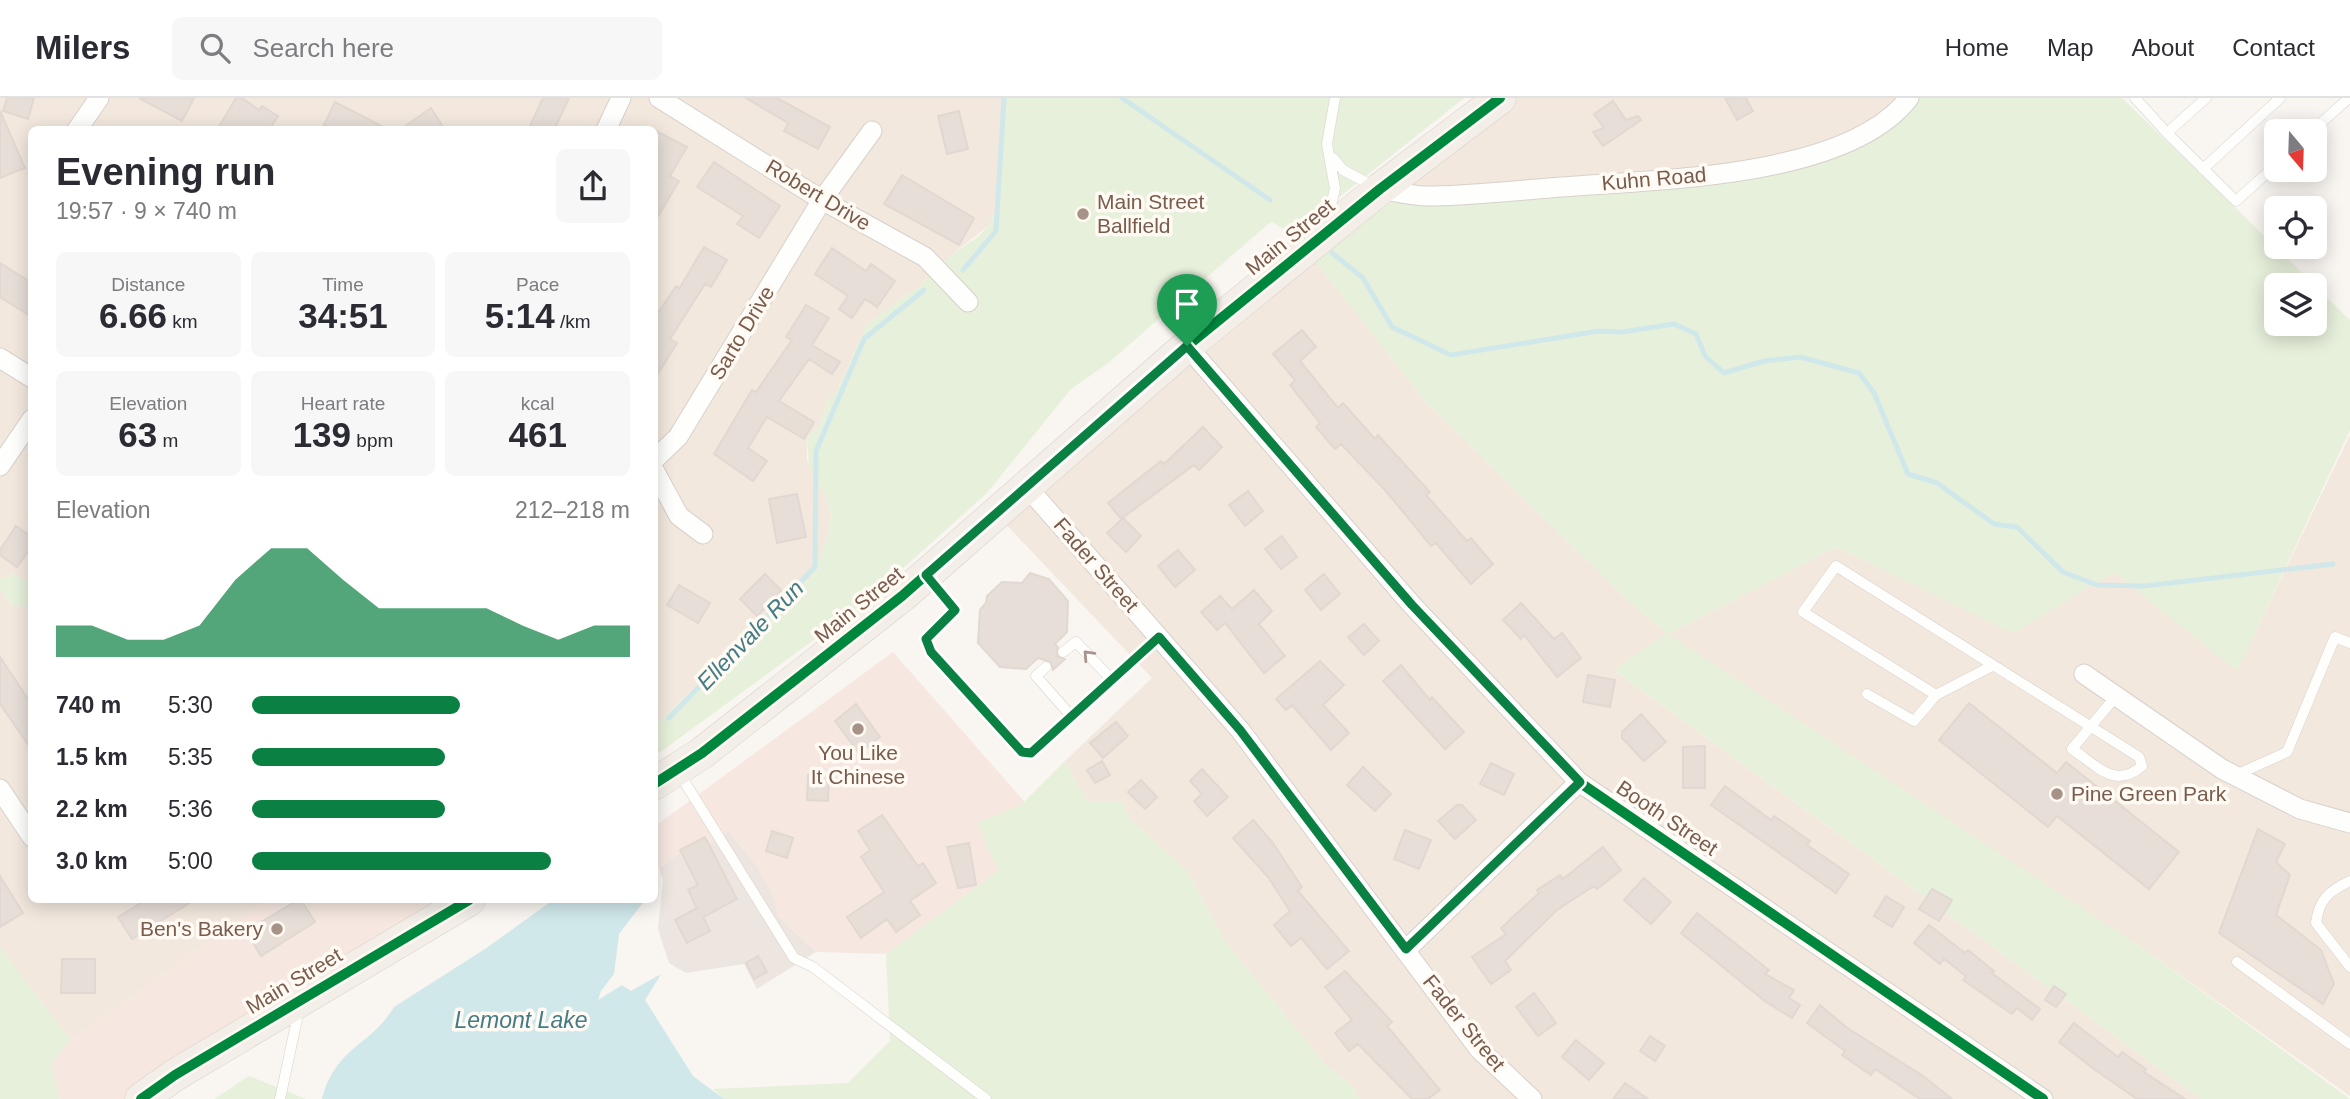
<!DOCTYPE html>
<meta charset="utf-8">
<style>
body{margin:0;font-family:Arial,sans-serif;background:#f7f7f7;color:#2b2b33;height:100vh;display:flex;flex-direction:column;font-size:26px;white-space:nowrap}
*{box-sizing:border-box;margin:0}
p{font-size:23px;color:#7c7c81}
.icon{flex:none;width:38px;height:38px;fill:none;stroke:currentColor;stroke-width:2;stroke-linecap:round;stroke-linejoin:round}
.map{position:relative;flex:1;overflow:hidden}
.side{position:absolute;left:28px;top:28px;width:630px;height:777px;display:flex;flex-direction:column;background:#fff;border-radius:10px;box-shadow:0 4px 18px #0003}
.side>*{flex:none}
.needle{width:46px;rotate:161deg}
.fabs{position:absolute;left:2264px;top:21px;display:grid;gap:14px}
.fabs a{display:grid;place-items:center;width:63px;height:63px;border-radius:10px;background:#fff;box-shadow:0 4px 18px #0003;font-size:35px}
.pin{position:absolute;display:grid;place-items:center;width:60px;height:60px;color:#fff;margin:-72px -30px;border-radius:50% 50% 50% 0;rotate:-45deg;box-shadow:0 0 7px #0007}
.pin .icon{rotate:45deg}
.round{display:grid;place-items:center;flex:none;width:74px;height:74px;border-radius:10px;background:#f7f7f7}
.overview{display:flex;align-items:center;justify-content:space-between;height:119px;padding:0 28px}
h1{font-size:38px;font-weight:800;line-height:52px}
.stats{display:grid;grid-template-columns:repeat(3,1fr);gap:10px;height:119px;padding:7px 28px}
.stats div{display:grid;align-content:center;border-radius:10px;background:#f7f7f7;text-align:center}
.stats b{font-size:35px;font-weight:800}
.stats small{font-size:19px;font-weight:400}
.stats p{font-size:19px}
.chart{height:196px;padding:14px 28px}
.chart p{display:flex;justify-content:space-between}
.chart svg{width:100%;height:126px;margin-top:7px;fill:#0b8043;opacity:.7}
ul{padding:0 28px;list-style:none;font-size:23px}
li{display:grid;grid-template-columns:112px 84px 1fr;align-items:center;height:52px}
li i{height:18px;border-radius:9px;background:#0b8043}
header{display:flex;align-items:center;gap:42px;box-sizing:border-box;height:98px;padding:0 35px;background:#fff;border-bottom:2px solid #e1e1e2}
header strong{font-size:33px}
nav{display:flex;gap:38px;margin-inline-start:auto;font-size:24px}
.search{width:490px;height:63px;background:#f7f7f7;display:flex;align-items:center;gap:18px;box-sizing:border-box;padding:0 24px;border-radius:10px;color:#7c7c81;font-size:26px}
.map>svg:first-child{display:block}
</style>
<header>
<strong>Milers</strong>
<div class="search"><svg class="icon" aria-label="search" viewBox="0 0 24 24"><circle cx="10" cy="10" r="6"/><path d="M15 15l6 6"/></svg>Search here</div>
<nav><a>Home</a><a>Map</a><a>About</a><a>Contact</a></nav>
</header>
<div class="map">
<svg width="2350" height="1001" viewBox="0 0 2350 1001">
<rect width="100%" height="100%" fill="#f9f5f0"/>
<path fill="#f2e8de" d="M0,0H1004L1005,19L995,114L988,128L950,158L922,186L867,226L836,295L828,302L821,324L807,340V362L829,406L831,419L828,437L812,478L655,627L654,32H32L31,486L14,476L0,482Z
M1495,0H1903L1887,23L1763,63L1362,108Z
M1306,151L1425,303L1624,499L1668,536L1836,449L2013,534L2114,474L2237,572L2350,337V998L2138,847L1977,743L1615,573L2201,1001H1359L1354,990L1325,966L1226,845L1188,774L1129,720L1122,703H1087L1065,663L1152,580L997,417Z
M0,490L12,508L31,509L32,802H266L71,942L0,850Z"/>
<path fill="#f6e8e1" d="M893,554L1024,703L998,773L886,856L816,854L778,818L774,799L756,767L729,733L709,746L701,740L659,770L655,766L654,729Z
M266,802H467L146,1001H60L51,965L71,942Z"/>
<path fill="#ede5e0" d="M729,733L756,767L774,799L778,818L816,854L757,891L744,866L686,875L669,865L658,831L663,782L659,770L702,739L709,746Z"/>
<path fill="#e7f0db" d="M1004,0H1464L1293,136L1272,124L1267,127L1107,266L1071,291L986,396L864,505L659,655L655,651V627L812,478L828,437L831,419L829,406L809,368L807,340L821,324L828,302L836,295L867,226L922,186L950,158L979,138L988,128L995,114Z
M1903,0H2122L2315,187H2277V226H2315V188L2350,222V332L2237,573L2114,474L2013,535L1836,449L1668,536L2138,847L2350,1001H2201L1614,572L1667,535L1624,499L1425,303L1306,151L1362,108L1762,63L1887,23Z
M14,476L31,486V509L12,508L0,490V482Z
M1065,663L1087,703H1122L1129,720L1188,774L1226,845L1325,966L1354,990L1359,1001H724L713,991L848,985L890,943L886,856L998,773L977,725L1022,706Z
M0,850L71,942L51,965L60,1001H0Z
M249,978L306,1001H214Z"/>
<path fill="#d0e8ea" d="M553,802H645L619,836L614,876L601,893L598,902L622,887L631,893L661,876L645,902L693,978L724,1001H322C335,949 371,948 394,909L485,851Z"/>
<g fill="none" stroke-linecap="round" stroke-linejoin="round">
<path stroke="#d0e8ea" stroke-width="5" d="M1122,0L1270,102
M1332,155L1363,180L1392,229L1451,257L1599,233L1622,234L1674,226L1696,236L1705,258L1724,275L1764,263L1800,259L1859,275L1874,295L1908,376L1937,385L1994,426L2017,429L2063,474L2097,487L2144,488L2333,466
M963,172L996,133L1004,0
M669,620L815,469L816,353L864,241L924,192"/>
</g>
<path fill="#e6ded7" stroke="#e2d8d2" stroke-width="2" d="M7,0H34L28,21L3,13Z
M139,0H194L182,23Z
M236,0H242L259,12L262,8L278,18L269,32H217Z
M543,0H569L554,32H528Z
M746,0H777L830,29L818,51L784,33L788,25Z
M1725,0H1746L1753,13L1737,22Z
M1613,3L1626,22L1638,18L1641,22L1603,48L1593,34L1604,30L1594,16Z
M335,4L389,32H332L324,27Z
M431,10L445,32H400Z
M0,13L25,70L0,80Z
M959,13L968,51L947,56L938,18Z
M654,32L687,49L670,78L679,83L654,125Z
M714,64L780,108L759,140L737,126L743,118L697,89Z
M902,77L974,120L959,147L884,106Z
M704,149L727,162L711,189L705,186L670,241L677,245L654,282V221L676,188L679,191Z
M832,150L866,173L871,166L895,183L877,209L865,201L852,220L839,211L848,198L815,176Z
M0,165L32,185V219L0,199Z
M806,207L829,220L812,247L840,264L832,276L809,261L779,303L814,324L804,341L767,319L748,350L767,363L753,383L714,356L752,292L756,294L792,242L786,239Z
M1302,232L1316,249L1300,263L1338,310L1343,305L1375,341L1378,337L1430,394L1426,397L1467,443L1471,440L1493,466L1471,486L1436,445L1431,448L1385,392L1341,346L1335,351L1316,329L1320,325L1290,287L1295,282L1273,256Z
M1203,329L1222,349L1199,372L1194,367L1121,421L1108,405L1161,363L1164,366Z
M1248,393L1263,413L1245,428L1229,407Z
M797,396L806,439L777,445L769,401Z
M1123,420L1141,438L1126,454L1107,435Z
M16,428L32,439V448L17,469L0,457V452Z
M1282,438L1297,459L1281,471L1265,451Z
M1178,452L1195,472L1175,489L1158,468Z
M1030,475L1049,481L1068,503L1067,534L1055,546L1058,549L1057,558L1065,561L1053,572L1051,564L1038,560L1026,571L1000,569L978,545L980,512L986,505L987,498L1002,484L1022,485Z
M765,476L782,493L757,518L740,501Z
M1324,476L1340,496L1321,512L1305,492Z
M679,487L710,505L698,525L667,507Z
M1254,492L1272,513L1259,526L1285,558L1264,575L1225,525L1217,532L1201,514L1220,498L1232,511Z
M1521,505L1554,541L1562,535L1581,560L1557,579L1524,537L1521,541L1503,522Z
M1364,526L1379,543L1364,557L1348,539Z
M0,559L32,607V652L0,606Z
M1320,563L1344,587L1323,607L1349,635L1331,652L1292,607L1286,612L1276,601Z
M1401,567L1430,602L1432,599L1464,634L1445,651L1383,583Z
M1588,577L1615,582L1610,609L1583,604Z
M1969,605L2057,675L2066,664L2179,754L2149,791L2057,718L2048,729L1939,642Z
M856,606L880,639L859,655L835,623Z
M1641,616L1666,644L1644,663L1622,640V634Z
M1116,624L1128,638L1103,660L1090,645Z
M1705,648V690H1683V649Z
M1102,663L1110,677L1095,685L1087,672Z
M1491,665L1514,676L1504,697L1480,686Z
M1363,669L1391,696L1375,713L1347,687Z
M1202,671L1228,699L1207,718L1194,703L1202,696L1190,683Z
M808,677L829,678L828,703L807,702Z
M1141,682L1157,699L1145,711L1128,694Z
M1725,688L1771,722L1774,718L1810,743L1807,747L1849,776L1836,795L1711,707Z
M1457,707H1462L1476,722L1455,741L1438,723Z
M882,717L918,768L923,765L936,785L910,803L920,817L896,834L887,821L861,840L847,819L884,794L861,759L870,752L858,733Z
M1253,722L1273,745L1302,789L1298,793L1349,853L1327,871L1301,840L1291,848L1274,827L1290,813L1268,779L1233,740Z
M2258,731L2285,746L2276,764L2290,777L2276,817L2321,852L2334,886L2323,906L2219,835Z
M1405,732L1431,742L1419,771L1394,761Z
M772,733L793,740L787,760L766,753Z
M705,739L737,801L703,819L710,833L687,845L675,822L697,810L688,792L698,787L680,752Z
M969,745L976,787L958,790L947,749Z
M1603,749L1621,772L1597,791L1594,788L1557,812L1505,863L1511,872L1491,886L1472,859L1506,836L1501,830L1539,795L1537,792L1560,777L1563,781Z
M0,778L23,815L0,829Z
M1644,780L1671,804L1651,826L1624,802Z
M1932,791L1952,802L1939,823L1919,811Z
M1886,798L1904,809L1892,829L1874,818Z
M146,802H194L132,841L118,819Z
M298,802H301L315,824L261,858L246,833Z
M1697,815L1769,872L1765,876L1794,892L1789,900L1800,907L1792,920L1766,904L1681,835Z
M1929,827L1965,855L1968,852L1994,873L1992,875L2040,911L2032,922L2017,910L2012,916L1963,882L1966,878L1944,861L1940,866L1914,845Z
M758,858L767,874L754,881L746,865Z
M62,861H95V895H61Z
M1345,873L1392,924L1387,928L1440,992L1428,1001H1412L1358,946L1349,953L1335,935L1352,922L1325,889Z
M2054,888L2066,896L2056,909L2045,902Z
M1534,895L1556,925L1538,938L1516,909Z
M1820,907L1846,929L1923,978L1952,1001H1920L1875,971L1871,977L1842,957L1845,953L1807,925Z
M2074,925L2118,959L2122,954L2146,971L2144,974L2185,1001H2137L2094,971L2059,944Z
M1650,938L1665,948L1655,963L1640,953Z
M1576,942L1604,965L1589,982L1562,959Z
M1625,985L1648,1001H1613Z"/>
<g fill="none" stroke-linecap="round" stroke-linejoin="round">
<g stroke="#d7d1cb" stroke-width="11">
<path id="lane" d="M2135,0L2167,35
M2206,0L2167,35L2236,103L2277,66
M2312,33L2349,0
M1333,60L1343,72L1375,89
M2203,71L2280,0
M1328,119L1335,91L1327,46L1335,0
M929,481L955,512L926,541L931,554L1022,654L1031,655L1159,539
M1063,554L1076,544L1112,582
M1992,568L1936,597L1803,514L1836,468L2139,659L2142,668C2115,692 2096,667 2072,651L2116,598
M1046,569L1036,578L1072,619
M1867,596L1914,623L1936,597
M679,675L794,860L813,869L986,1001
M2234,678L2287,654L2335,539L2350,545
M2350,783C2329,793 2319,801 2316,825L2350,869
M2237,864L2350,946
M280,1001L299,912"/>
</g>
<g stroke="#d7d1cb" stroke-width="21">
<path id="street" d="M659,0L822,102L925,159L968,204
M77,32L99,0
M606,32L621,0
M1380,91C1397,94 1416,99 1433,98C1481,97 1529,91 1577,88C1668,81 1849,78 1909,0
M1187,248L1412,507L1579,684L2043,1001
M0,260L32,280
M654,362L678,339L822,102L872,33
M0,368L32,321
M654,372L679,418L703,436
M1028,390L1240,632L1479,951L1532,1001
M2084,576L2222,671L2300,711L2350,725
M0,691L32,739
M1407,851L1579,684"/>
</g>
<g stroke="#dad1cc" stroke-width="33">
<path id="primary" d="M654,686L702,655L902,498L1187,248L1380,91L1500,0
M141,1001L175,977L469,802"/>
</g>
<use href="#lane" stroke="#fefefd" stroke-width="10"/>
<use href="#street" stroke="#fefefd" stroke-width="19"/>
<use href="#primary" stroke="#f3eee8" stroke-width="32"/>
<g stroke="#fffaf3" stroke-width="15">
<path id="cycleway" d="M1187,248L1412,507L1579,684L2043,1001
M654,686L702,655L902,498L1187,248L1380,91L1500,0
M141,1001L175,977L469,802"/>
</g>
<use href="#cycleway" stroke="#00873e" stroke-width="10"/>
</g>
<defs><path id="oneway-chevron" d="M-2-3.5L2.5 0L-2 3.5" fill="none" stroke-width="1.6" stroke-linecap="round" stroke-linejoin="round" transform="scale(1.75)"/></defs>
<use stroke="#a8958b" href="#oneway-chevron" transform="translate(1088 557) rotate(-133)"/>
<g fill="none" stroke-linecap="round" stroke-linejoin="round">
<g stroke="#fff" stroke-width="14">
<path id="route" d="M1187,248L1412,507L1580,684L1406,851L1240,632L1159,539L1031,655L1022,654L931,554L926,541L955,512L926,477Z"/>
</g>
<use href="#route" stroke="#0b8043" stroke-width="9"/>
</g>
<g fill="#a69286" stroke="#fffaf3" stroke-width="2.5">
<circle cx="1083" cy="116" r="7"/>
<circle cx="858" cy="631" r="7"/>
<circle cx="2057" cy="696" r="7"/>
<circle cx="277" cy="831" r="7"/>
</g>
<g text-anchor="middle" stroke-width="7" stroke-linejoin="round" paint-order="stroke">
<g font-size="21" fill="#7a5c4d" stroke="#fffaf3">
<text transform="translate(1654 81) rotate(-5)" y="7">Kuhn Road</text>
<text transform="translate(818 97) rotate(31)" y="7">Robert Drive</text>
<text transform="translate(1290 139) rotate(-39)" y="7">Main Street</text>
<text transform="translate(742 235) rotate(-59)" y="7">Sarto Drive</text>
<text transform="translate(1096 467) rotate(49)" y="7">Fader Street</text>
<text transform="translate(859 507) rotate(-39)" y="7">Main Street</text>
<text transform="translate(1667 720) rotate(34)" y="7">Booth Street</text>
<text transform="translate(294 883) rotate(-31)" y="7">Main Street</text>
<text transform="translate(1464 925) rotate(51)" y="7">Fader Street</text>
</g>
<g font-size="21" fill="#7a5c4d" stroke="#fffaf3" text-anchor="start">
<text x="1097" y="111">Main Street<tspan x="1097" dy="24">Ballfield</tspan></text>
<text x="858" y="662" text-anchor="middle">You Like<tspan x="858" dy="24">It Chinese</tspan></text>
<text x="2071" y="703">Pine Green Park</text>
<text x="263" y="838" text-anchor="end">Ben's Bakery</text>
</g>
<g font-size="23" font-style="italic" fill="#437c86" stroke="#fffaf3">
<text transform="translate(750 537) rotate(-46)" y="8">Ellenvale Run</text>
<text x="521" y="930">Lemont Lake</text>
</g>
</g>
</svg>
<div class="fabs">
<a><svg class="needle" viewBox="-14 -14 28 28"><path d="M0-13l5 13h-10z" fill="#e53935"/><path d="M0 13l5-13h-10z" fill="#7c7c81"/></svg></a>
<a><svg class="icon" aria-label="locate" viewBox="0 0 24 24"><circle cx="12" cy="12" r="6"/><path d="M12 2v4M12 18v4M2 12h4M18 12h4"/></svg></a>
<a><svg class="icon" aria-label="layers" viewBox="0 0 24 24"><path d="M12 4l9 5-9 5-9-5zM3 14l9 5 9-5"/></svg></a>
</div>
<div class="pin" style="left:1187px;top:248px;background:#1e9e55"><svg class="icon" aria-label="arrive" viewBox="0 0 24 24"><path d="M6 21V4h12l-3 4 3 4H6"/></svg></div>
<section class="side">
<div class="overview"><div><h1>Evening run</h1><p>19:57 · 9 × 740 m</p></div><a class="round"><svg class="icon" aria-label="share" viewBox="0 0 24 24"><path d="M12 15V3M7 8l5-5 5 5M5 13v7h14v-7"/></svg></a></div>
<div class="stats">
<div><p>Distance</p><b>6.66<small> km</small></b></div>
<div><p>Time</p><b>34:51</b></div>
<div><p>Pace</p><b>5:14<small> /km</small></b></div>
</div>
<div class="stats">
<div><p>Elevation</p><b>63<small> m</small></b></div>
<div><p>Heart rate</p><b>139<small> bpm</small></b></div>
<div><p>kcal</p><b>461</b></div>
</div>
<div class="chart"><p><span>Elevation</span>212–218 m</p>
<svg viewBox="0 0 160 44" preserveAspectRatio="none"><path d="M0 44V33L10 33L20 38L30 38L40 33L50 17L60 6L70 6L80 17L90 27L100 27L110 27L120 27L130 33L140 38L150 33L160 33V44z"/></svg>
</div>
<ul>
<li><b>740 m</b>5:30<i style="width:55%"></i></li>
<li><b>1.5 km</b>5:35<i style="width:51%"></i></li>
<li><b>2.2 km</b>5:36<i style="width:51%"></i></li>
<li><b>3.0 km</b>5:00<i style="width:79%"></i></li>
</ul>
</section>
</div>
